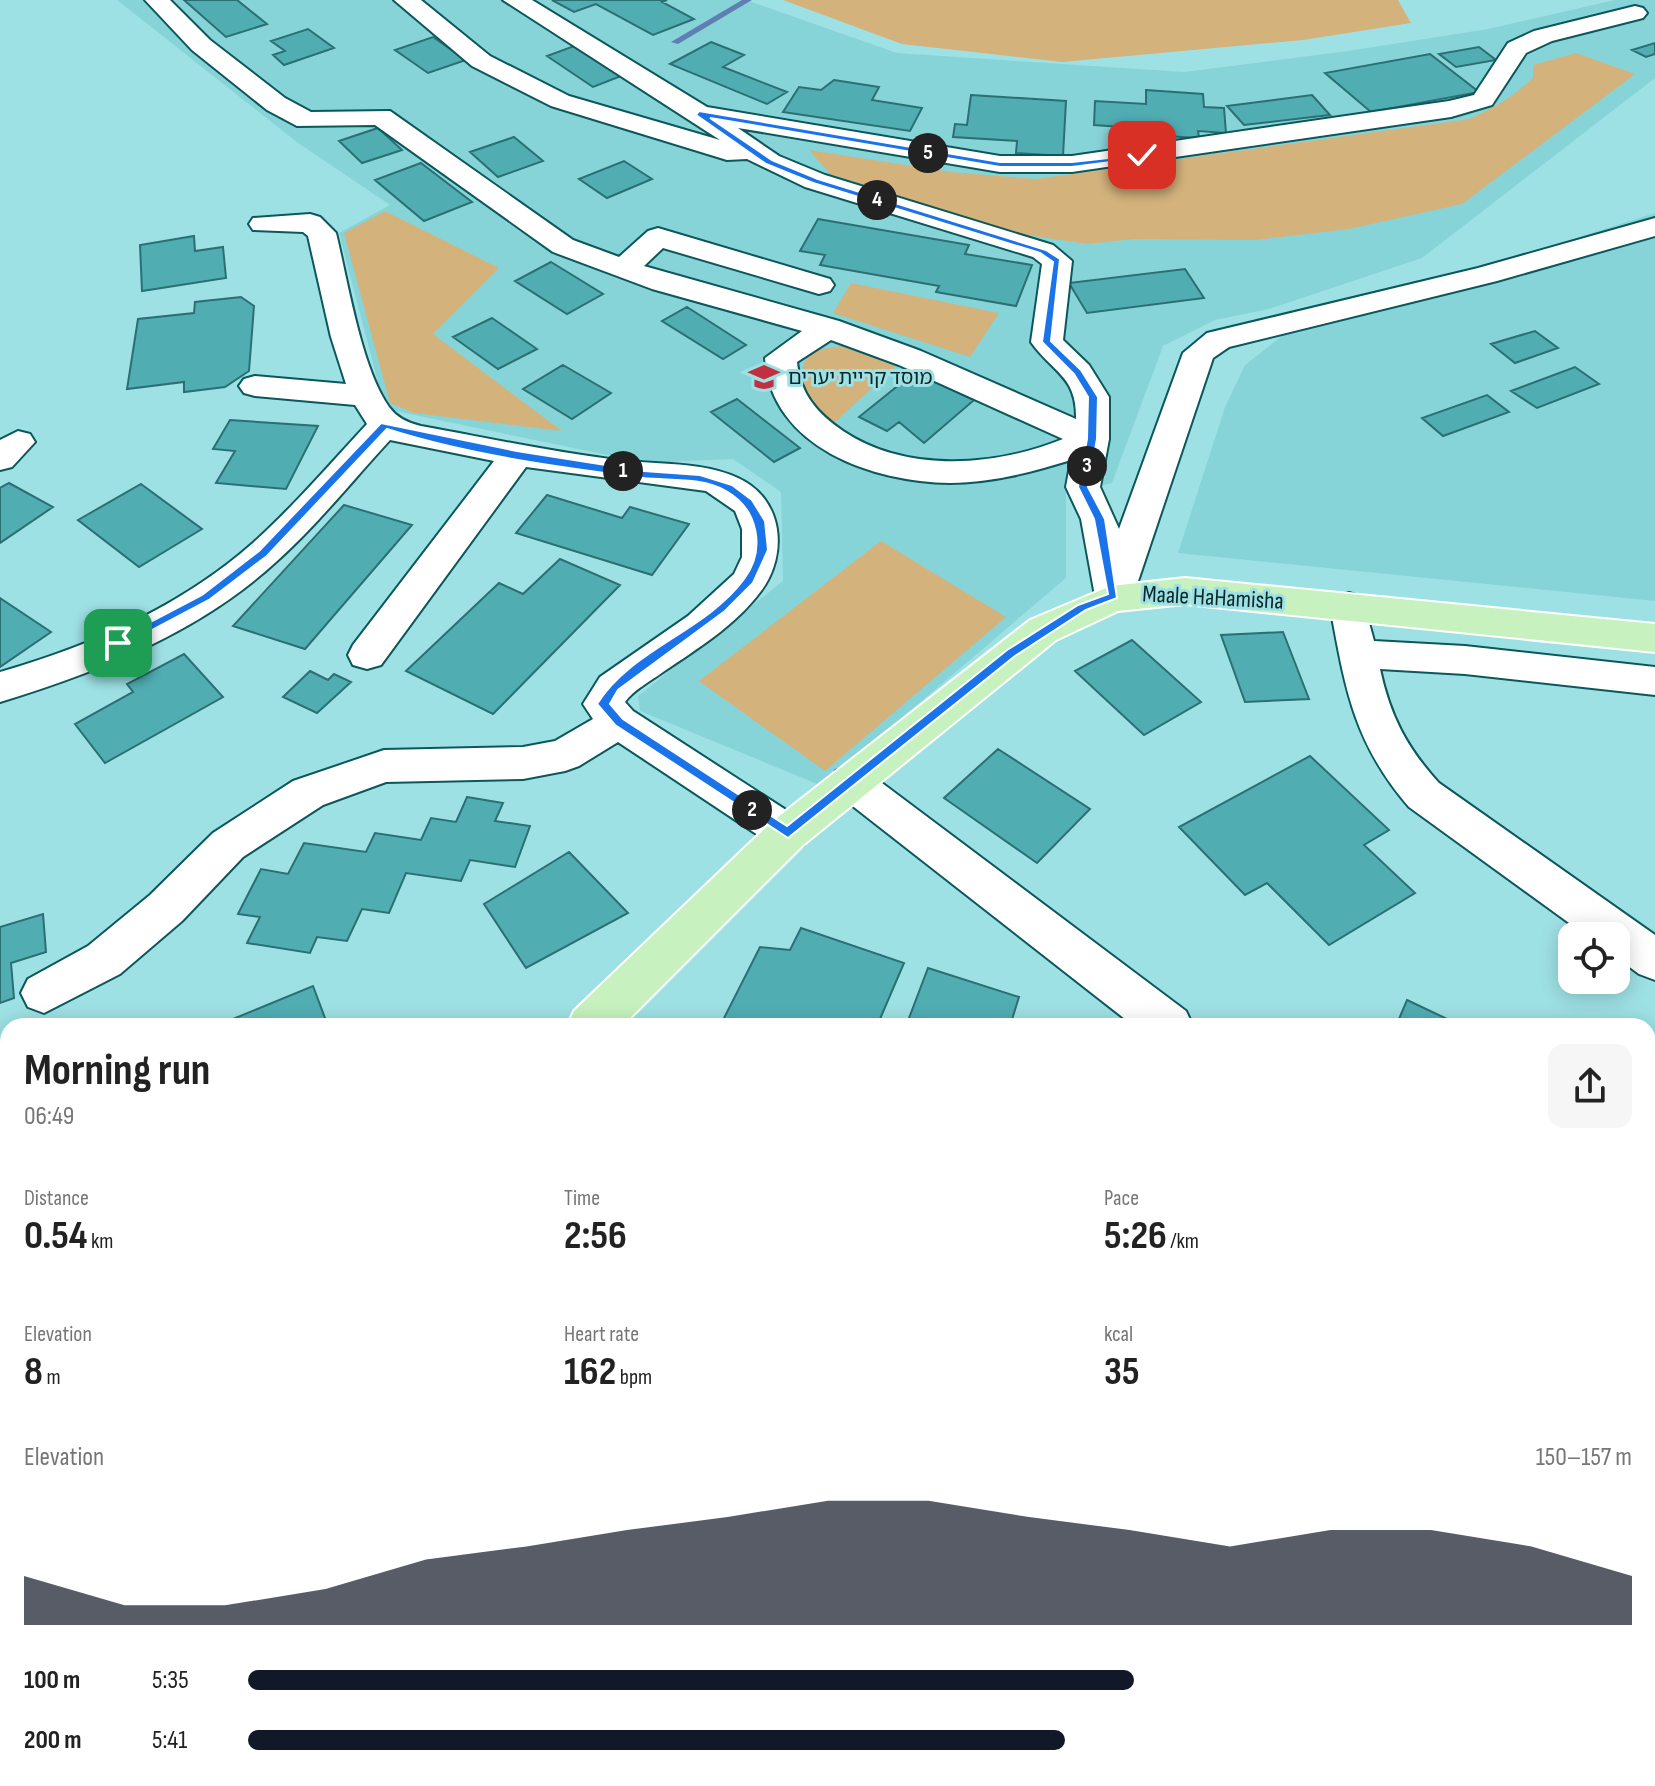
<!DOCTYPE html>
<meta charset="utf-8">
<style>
body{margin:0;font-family:"Sofia Sans Condensed","Noto Sans Hebrew",sans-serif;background:#f6f6f6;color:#222;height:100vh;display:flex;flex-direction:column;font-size:30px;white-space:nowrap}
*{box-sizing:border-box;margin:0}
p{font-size:26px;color:#767676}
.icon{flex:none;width:44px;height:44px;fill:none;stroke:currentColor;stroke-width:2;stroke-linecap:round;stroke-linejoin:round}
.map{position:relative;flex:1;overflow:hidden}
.panel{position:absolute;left:0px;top:1018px;width:1656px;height:768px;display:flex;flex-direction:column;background:#fff;border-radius:24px 24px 0 0;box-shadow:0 4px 20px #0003}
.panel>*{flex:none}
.buttons{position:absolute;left:1558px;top:922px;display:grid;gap:16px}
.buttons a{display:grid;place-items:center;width:72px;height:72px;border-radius:16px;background:#fff;box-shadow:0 4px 20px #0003;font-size:40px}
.pin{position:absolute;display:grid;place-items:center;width:68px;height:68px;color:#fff;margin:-34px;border-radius:16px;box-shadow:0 4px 12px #0006}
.km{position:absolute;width:40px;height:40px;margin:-20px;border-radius:50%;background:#222;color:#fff;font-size:22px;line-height:40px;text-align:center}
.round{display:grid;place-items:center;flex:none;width:84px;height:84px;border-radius:16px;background:#f6f6f6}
.head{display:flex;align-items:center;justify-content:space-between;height:136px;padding:0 24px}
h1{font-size:44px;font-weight:700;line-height:60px}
.figures{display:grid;grid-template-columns:repeat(3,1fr);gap:12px;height:136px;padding:8px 24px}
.figures div{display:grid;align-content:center}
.figures b{font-size:40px;font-weight:700}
.figures small{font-size:22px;font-weight:400}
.figures p{font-size:22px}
.chart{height:224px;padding:16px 24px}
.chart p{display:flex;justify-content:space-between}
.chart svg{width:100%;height:144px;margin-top:8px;fill:#111827;opacity:.7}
ul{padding:0 24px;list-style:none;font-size:26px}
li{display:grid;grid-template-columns:128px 96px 1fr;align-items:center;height:60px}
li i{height:20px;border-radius:10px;background:#111827}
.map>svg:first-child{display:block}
</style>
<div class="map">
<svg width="1655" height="1786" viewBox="0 0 1655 1786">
<rect width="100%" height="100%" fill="#9ee1e5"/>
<path fill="#87d4d8" d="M117,0H746L897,53L1184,72L1348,51L1488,29L1615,0H1655V78L1422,258L1269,309L1215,320L1163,346L1112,483L1066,494V578L822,786L640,711L638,696L783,581L781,492L733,459L646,463L385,409L339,233L390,205L298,143Z
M1655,213V601L1178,553L1225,407L1245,365L1293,327Z"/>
<path fill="#d3b27c" d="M783,0H1398L1411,23L1303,40L1062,62L902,44Z
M1576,53L1635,74L1462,204L1349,229L1256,240L1134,239L1087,244L1014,233L830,174L809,150L951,172L1036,179L1469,119C1494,108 1513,97 1533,78V65Z
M385,211L499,268L433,334L562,431L414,413L390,403L344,233Z
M851,283L999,313L970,357L833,313Z
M841,346L896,366L834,423L812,405L800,386L804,363L811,351Z
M881,541L1006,617L825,771L699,681Z
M483,1778H704L699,1786H498Z
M1008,1778L1016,1786H730L724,1779Z"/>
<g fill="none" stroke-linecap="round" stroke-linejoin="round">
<path fill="#5f7fb3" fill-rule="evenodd" d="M742,0H752L678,44L671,42Z"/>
</g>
<path fill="#50aeb3" stroke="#2c6f73" stroke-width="2" d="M184,0H237L267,24L226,37Z
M552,0H667L662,2L694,19L653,35L596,4L574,12Z
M308,29L334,48L284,65L273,55L285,51L271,41Z
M433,37L466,60L428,73L395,50Z
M711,42L744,55L723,67L787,92L767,104L670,64Z
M1655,43V54L1646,57L1632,50Z
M574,46L621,76L593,87L547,56Z
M1479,47L1496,60L1456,67L1439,54Z
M1430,54L1479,92L1371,112L1325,73Z
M834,80L879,87L872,100L922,108L910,131L783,112L799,87L821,90Z
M1146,90L1203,94L1204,107L1224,108L1226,133L1198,131L1199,138L1146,135L1151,129L1094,125L1095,101L1146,104Z
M971,95L1066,101L1063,156L1016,153L1017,141L953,137L955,124L967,125Z
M1312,95L1330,115L1244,125L1227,106Z
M378,128L402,150L362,163L339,141Z
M514,137L543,161L498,177L470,152Z
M624,161L652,179L607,198L579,179Z
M421,163L472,202L424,221L375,180Z
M818,219L969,245L965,254L1032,265L1016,306L936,292L939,286L820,265L825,255L800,251Z
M194,236L195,251L223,247L226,278L142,291L140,245Z
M551,262L603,294L567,314L515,281Z
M1185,269L1204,298L1087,313L1069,283Z
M241,297L254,306L249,371L225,387L184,392V382L127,389L138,319L194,313L195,302Z
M687,307L746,345L723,359L662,321Z
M492,318L537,349L498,369L453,337Z
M1535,331L1558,348L1515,363L1491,344Z
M563,365L611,393L572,419L523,389Z
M1575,367L1599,384L1537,408L1511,391Z
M915,372L974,400L924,443L899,422L887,431L859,417Z
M1487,395L1509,412L1443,436L1422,418Z
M737,399L800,448L774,462L711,412Z
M230,420L318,426L286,489L216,483L235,451L213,449Z
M9,483L53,507L0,543V488Z
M141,484L202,529L139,567L78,520Z
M547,495L622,518L630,507L689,524L652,575L516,533Z
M344,505L412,525L305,649L233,626Z
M560,559L620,585L493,714L406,671L499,583L523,594Z
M0,598L51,632L0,667Z
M1283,632L1309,699L1245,702L1221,635Z
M1132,640L1201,702L1144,735L1075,671Z
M184,654L223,697L105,763L75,724L133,692L127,684Z
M310,671L328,680L334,674L351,682L317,713L283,697Z
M998,749L1090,809L1037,863L944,798Z
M1310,756L1389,830L1364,845L1415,893L1329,945L1267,883L1245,895L1179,827Z
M467,797L503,803L495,821L530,826L515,867L470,860L461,881L406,873L389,913L362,909L347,941L317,937L310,953L247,943L260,917L238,914L261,869L288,874L304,843L366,852L375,833L421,840L431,818L456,822Z
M569,852L628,913L526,968L484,904Z
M43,914L46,952L11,963L14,998L0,1003V927Z
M801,928L904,963L877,1026H720L760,947L790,950Z
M928,968L1019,997L1010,1026H906Z
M313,986L328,1026H216Z
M1407,1000L1462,1026H1396Z
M1648,1120L1655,1125V1285L1648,1278Z
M8,1124V1230L0,1231V1126Z
M1655,1597V1677L1648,1670V1606Z"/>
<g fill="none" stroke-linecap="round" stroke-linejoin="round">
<g stroke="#0c575b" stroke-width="4">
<path id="minor" d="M145,0H170L210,40L285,98L311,112L390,111L573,240L619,257L648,231L658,228L830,279L834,285L830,291L819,294L663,248L644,266L839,321L921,351L1076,419C1077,376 1053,373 1031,342L1042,264L1033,257L805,187L747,159L727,160L551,106L472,66L394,0H421L490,56L569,96L720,140L503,0H532L707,107L1000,156H1072L1449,101L1474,95L1508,43L1534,31L1635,6L1643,8L1647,13L1643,18L1552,41L1526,53L1492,105L1451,117L1072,172H1000L738,128L779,156L825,175L1053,245L1072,261L1063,340L1089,365L1109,397V439L1100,487L1119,529L1183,353L1207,333L1478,268L1655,218V236L1497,281L1229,347L1213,358L1133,596L1127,605L1114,609L1101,605L1095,596L1081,519L1066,487L1071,460C1032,472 992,483 950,483C874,482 771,448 765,358L802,331L652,289L553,252L375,125L297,126L267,110L192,50ZM831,340L899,365L1063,439C994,467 906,473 843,431C817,413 800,394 797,362Z
M310,214L320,217L336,233C348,282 361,367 389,407C397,418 408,423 421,426C487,438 552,452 618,460C657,465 702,461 738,478C784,499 788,555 761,591C736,625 697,649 663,672C651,681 633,690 625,702L633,711L803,821L809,833L803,845L788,850L773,845L618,742L579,766L565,771L523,779L386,782L323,805L243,857L182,921L120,974L44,1013L28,1007L21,993L28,979L88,946L150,895L213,833L293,781L384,750L523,747L555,741L593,719L583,704L600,677L688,616L734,574L742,557V529L735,511L706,491L526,467L381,665L367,669L353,665L348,655L353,645L494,461L390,440C353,480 318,524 277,561C199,633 100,671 0,702V672C91,646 182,606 253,543C294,506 330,464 367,424L355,405L255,396L244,393L239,386L244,379L255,376L346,384L331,337L308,236L303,232L253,230L249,224L253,218Z
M18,431L30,434L35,442L12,467L0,470V440Z
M1349,593L1362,597L1374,641L1465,646L1655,667V695L1465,674L1380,669C1390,716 1407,748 1439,783L1655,935V980L1639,974L1616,957V936H1587L1409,807C1353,742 1345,687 1330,606L1336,597Z
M851,766L866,771L1186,1011L1193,1026H1134L836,793L830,782L836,771Z
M1648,1418L1655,1421V1480L1648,1477Z
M1163,1778H1232L1235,1786H1166Z"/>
</g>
<g stroke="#fff" stroke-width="4">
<path id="major" d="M1185,578L1655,624V652L1185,604L1118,611L1056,640L803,845L622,1026H567L574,1011L773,821L1030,620L1111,586Z
M8,1656V1724L3,1726L0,1725V1659Z
M141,1778H214L217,1786H144Z"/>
</g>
<use href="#minor" fill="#fff" fill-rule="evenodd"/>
<use href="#major" fill="#c7f1be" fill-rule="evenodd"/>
</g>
<path fill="#1a73e8" stroke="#fff" stroke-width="2" d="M699,111L1000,162H1072L1145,154L1142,158L1072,167H1000L710,118L772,160L818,179L1046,250L1060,259L1051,341L1081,370L1098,397L1097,439L1088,487L1105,519L1117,598L1086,610L1015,656L788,838L615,725L597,704C631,649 706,631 744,579C766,549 758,509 726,491C702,477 670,481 643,478C558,467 468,455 387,429L267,556L209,600L122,646H114V641L202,595L259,551L381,423L517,451L644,471L700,475L732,485L752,500L765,521L768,550L753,583L725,611L618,690L610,704L623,719L787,826L1007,650L1078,605L1108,594L1094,519L1078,487L1087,439L1088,397L1074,374L1042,342L1053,262L1040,253L813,183L766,164L696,115Z"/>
<defs>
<g id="school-bare" transform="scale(2.4)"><path d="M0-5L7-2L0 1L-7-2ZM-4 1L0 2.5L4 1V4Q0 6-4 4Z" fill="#c03040" stroke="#9ee1e5" stroke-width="2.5" paint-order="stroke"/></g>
</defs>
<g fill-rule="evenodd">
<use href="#school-bare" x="764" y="377"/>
</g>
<g text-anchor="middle" stroke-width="6" stroke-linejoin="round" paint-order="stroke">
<g font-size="20" fill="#0a2627" stroke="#9ee1e5" text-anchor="start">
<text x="788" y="384">מוסד קריית יערים</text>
</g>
<g font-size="24" fill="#0a2627" stroke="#9ee1e5">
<text transform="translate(1213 597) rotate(3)" y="8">Maale HaHamisha</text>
</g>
</g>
</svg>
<div class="buttons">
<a><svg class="icon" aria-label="locate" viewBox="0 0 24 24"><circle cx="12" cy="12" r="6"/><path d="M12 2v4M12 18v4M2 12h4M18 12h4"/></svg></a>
</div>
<div class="pin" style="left:118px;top:643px;background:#1e9e55"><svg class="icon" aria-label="arrive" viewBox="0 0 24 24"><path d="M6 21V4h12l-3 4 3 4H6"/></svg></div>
<div class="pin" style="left:1142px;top:155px;background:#d93025"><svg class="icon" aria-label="check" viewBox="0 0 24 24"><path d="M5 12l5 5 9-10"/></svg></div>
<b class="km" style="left:623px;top:471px">1</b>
<b class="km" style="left:752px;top:810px">2</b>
<b class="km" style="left:1087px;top:466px">3</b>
<b class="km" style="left:877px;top:200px">4</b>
<b class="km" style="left:928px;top:153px">5</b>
<section class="panel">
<div class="head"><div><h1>Morning run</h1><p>06:49</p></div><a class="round"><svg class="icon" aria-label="share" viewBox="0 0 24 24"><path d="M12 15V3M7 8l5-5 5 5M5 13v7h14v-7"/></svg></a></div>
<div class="figures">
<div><p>Distance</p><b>0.54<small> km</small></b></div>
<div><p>Time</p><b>2:56</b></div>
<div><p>Pace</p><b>5:26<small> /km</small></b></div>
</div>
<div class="figures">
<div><p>Elevation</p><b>8<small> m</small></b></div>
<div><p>Heart rate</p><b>162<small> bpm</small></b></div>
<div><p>kcal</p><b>35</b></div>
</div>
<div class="chart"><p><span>Elevation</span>150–157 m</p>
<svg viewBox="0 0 160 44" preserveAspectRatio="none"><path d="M0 44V29L10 38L20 38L30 33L40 24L50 20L60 15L70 11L80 6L90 6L100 11L110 15L120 20L130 15L140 15L150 20L160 29V44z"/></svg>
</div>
<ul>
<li><b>100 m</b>5:35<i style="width:64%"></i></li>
<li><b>200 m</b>5:41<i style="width:59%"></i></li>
</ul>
</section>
</div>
